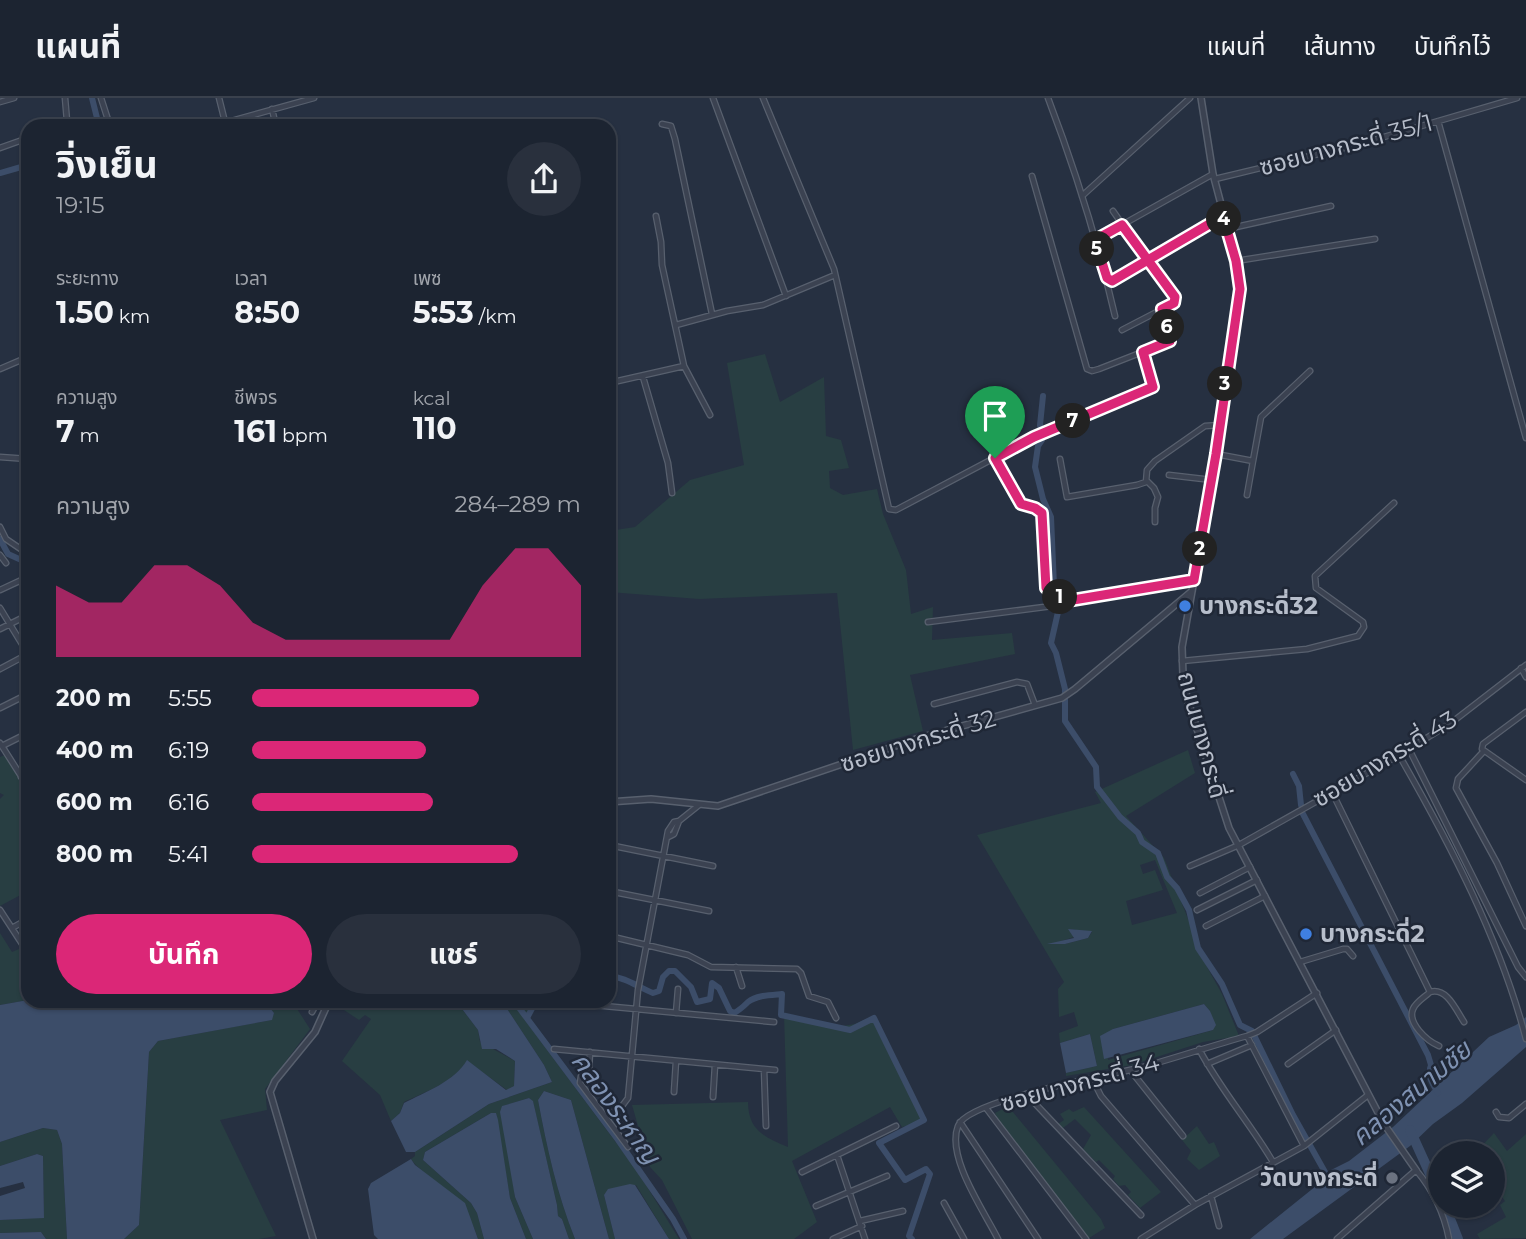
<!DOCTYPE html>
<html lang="th">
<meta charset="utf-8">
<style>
body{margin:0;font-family:Montserrat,"Noto Sans Thai",sans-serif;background:#29303d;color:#f1f3f6;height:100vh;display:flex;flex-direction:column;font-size:26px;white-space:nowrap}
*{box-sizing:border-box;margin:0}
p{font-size:23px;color:#a0a4ab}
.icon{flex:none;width:38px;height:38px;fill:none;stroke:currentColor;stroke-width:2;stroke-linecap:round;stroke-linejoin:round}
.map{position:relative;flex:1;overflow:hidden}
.sheet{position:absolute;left:21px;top:21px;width:595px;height:889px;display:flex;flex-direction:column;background:#1c2431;border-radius:21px;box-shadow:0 2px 5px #0004,0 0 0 2px #3a414d}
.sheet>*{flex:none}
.controls{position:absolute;left:1428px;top:1043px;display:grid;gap:14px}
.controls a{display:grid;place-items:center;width:77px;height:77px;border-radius:50%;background:#1c2431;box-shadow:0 2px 5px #0004,0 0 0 2px #3a414d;font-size:35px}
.pin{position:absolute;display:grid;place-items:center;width:60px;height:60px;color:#fff;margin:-72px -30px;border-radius:50% 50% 50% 0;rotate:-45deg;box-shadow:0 0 7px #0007}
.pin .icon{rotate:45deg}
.km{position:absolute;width:35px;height:35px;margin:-18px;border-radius:50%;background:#222;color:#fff;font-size:19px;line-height:35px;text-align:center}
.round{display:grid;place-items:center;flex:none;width:74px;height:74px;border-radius:37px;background:#29303d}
.summary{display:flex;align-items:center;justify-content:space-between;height:119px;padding:0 35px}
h1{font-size:38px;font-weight:700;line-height:52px}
.stats{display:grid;grid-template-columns:repeat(3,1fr);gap:10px;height:119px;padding:7px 35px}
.stats div{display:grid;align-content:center}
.stats b{font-size:30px;font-weight:700}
.stats small{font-size:19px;font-weight:400}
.stats p{font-size:19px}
.chart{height:196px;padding:14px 35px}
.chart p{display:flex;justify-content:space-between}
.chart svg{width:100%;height:126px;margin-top:7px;fill:#db2777;opacity:.7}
.primary-button{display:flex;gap:14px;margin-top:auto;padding:14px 35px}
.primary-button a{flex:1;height:80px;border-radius:42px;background:#db2777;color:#fff;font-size:28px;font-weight:700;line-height:80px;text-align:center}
.primary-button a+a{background:#29303d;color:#f1f3f6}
ul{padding:0 35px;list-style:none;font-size:23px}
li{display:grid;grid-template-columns:112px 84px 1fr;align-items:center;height:52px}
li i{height:18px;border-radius:9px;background:#db2777}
header{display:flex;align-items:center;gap:42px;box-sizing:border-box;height:98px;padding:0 35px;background:#1c2431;border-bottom:2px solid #3a414d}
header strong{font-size:33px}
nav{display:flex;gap:38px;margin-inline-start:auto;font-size:24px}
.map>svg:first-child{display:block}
</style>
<header>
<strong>แผนที่</strong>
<nav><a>แผนที่</a><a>เส้นทาง</a><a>บันทึกไว้</a></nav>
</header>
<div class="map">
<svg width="1526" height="1141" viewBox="0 0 1526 1141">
<rect width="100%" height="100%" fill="#263041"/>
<path fill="#283e42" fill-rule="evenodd" d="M765,256L780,304L824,279L826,338L841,342L849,370L829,373L830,390L843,397L877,391L883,416L906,472L911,516L933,509L932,542L1012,535L1015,556L910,577L923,633L853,652L837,495L699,501L609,494V433L635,429L690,382L744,367L727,265Z
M1188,652L1195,675L1126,718L1164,760L1207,869L1222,896L1239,938L1203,944L1132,967L1066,978V975L1097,968L1090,936L1060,945L1059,935L1078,928L1074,914L1059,919L1058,891L1064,884L977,737L1101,705L1095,694ZM1155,762L1177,815L1132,827L1126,803L1163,792L1155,772L1143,776L1140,767ZM1069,831L1092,834L1088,840L1065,846H1052L1074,839ZM1204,906L1210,913L1213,932L1108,962L1113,931Z
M5,657L28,693V793L0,808V701L4,697L0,695V659Z
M0,835L12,854L28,847V902L0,907Z
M265,903H292L310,931L265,991L267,1012L220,1022L276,1138L259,1141H124L139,1127L149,954L158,943L271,922L274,915Z
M336,903H456L478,932L480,944L515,963L514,988L507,992L467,963C454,984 425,994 404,1004L400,1015L391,1023L380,997L342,963L371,921L365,917L359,922L335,906Z
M502,903H539L528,919L524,921L638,1074L679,1141H669L636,1087L604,1097L615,1141H609L571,1002L544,993L538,1002C547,1050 557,1096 575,1141H569L562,1121L558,1118L557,1107L533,1004L529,1000L503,1008L515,1099L533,1141H526L510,1100L496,1015H491L425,1054L423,1062L471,1105L477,1115L484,1141H478C471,1116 455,1100 435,1084C427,1076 417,1070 411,1061L415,1058V1054L489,1006L552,984L544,967Z
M784,916L842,928L855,926L875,917L927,1023L902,1029L890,1009L792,1063L817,1124L794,1141H692L662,1082L650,1069L632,1007L748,1004C748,1032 765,1040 788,1049Z
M1008,1008L1101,1121L1105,1130L1089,1140L1000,1025L995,1015Z
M1084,1009L1161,1094L1140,1110L1128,1097L1131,1094L1125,1087L1119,1088L1113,1081L1115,1078L1099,1062L1096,1064L1083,1051L1091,1037L1075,1021L1063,1030L1058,1026L1064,1022L1060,1016L1069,1011L1073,1014Z
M1197,1028L1209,1046L1214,1044L1220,1058L1199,1072L1187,1061L1191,1053L1182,1042Z
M43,1030L57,1032L62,1046L67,1141H46L41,1134L0,1135V1122L44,1119L43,1058L37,1056L0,1068V1044Z
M1494,1035L1507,1053L1526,1036V1140L1480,1141L1477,1136L1506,1119L1500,1107L1505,1103L1493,1086V1055H1475Z"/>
<path fill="#3c4d69" d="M1068,831L1092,833L1088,840L1065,846H1047L1074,840Z
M28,902L265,903L274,915L272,922L158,943L149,954L139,1127L124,1141H67L62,1046L57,1032L43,1030L0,1044V907Z
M456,903H502L544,967L552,984L489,1006L415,1054H406L391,1023L400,1015L404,1005C425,994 454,984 467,962L506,992L514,988L515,963L496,951H482L478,932Z
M1204,906L1210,913L1216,927L1213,932L1104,961L1100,938L1113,931Z
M1526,919V949L1462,1005L1433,1026L1410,1048L1283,1141H1250L1321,1084L1331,1072L1349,1063L1393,1029L1489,939L1516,927Z
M1090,936L1097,968L1066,975L1060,945Z
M544,993L571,1002L609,1141H575C557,1096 547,1050 538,1002Z
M529,1000L533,1003L557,1107L558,1118L562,1121L569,1141H533L515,1099L500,1014L502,1008Z
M491,1015H496L498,1022L510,1100L526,1141H484L477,1115L471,1105L423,1062L425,1054Z
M37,1056L43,1058L44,1120L0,1122V1098L25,1090L23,1084L0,1090V1068Z
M411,1061L415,1067L465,1105L478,1141H378L374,1137L368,1091L371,1085Z
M630,1086L635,1087L669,1141H615L604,1097L608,1091Z
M41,1134L46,1141H0V1135Z"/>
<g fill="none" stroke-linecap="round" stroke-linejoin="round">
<path stroke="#3c4d69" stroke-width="6" d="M92,0L99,28
M0,75L28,67
M1043,298L1040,327L1042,342L1038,348L1035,369L1043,401L1051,419L1054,488L1058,514L1051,545L1056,555L1065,591V623L1096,669L1097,689L1120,719L1138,735L1142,744L1158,755L1167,779L1177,790L1189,812L1198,850L1222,886L1240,927L1252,933L1293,1017L1330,1083
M0,441L8,456L28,465
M1293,676L1299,688L1301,707
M1303,716L1428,957L1431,967C1427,978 1432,985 1438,995
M609,878C625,879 638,889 653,895L659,893L663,879L669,873H675L691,889L697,904L710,901L712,885L719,890L730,913L734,915C740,912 743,909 748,904C757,897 771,897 782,896L781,917L850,932L874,920L924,1022L879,1045L905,1082L926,1071L930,1076L909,1138L912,1141
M514,903L618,1042L673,1121L684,1141
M527,920L536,903"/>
<path stroke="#3c4d69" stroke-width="10" d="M1410,1032L1440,1098
M1445,1108L1458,1141"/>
<g stroke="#58606e" stroke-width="7">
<path id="minor" d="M65,0L67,23
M101,0L110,28
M219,0L226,28
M713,0L786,198
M763,0L834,171L889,411L896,412L1034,339L1152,291L1154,286L1143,254
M1048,0C1075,71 1098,145 1115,218
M0,4L14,0
M272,11L276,28
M1438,23L1526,340
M662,26L671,28L675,41L712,216
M213,28L314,0
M0,50L28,40
M1032,78L1087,271L1092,273L1099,271L1168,244L1170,239L1162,211
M1215,81L1360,46L1517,0
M1082,98L1190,0
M1113,113L1175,202L1174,205L1122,232
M656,118L661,144L662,167L684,268L710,317
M1227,131L1331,108
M1095,142L1213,76
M1236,163L1375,141
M1108,182H1115L1124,178L1223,118
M676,227L727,213L763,207L835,177
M609,256L615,284
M0,271L28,259
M643,279L668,365L672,395
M609,285L684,268
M1216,356L1253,363L1261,319L1310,273
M0,359L28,361
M995,360L1021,406L1039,412L1042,416L1046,490L1067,503
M1060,361L1067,399L1137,387L1146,384L1147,372L1155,363L1205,328L1220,327
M1169,377L1212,382
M1147,383L1154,390L1158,399L1155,410V424
M609,386L611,397L609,399
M1247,397L1253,363
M0,429L6,441L28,456
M0,457L6,465
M0,492L28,479
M0,510L28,556
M928,524L1052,508L1067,503L1194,482
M0,531L28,517
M1182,563L1307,551L1358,538L1364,529L1363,524L1316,490L1315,478L1394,405
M1521,570L1526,579
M0,571L28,556
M934,606L1017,584L1027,586L1035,607
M0,610L28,596
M1526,614L1483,646L1482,651L1526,682
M0,645L28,689
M2,648L28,635
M1409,651L1518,869L1526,879
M1483,654L1458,681L1456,690L1497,765L1526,828
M1399,657C1450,746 1500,841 1526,941
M21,679L28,675
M1332,694L1430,894C1447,889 1456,912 1464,924
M668,739L674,736L679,723
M609,747L713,768
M1190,768L1239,747L1399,657L1451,625L1526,567
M609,793L709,813
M1200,795L1250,769
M0,812L28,855
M1197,812L1257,782
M1206,828L1265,798
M12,830L28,821
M609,838L688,857L711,869L797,871L801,875L809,898L828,904L836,920
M1300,864L1343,851H1347L1353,858
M736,869L742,888
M1430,894C1425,899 1416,904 1413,911C1407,925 1427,943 1439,948
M551,903L774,924
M312,914L318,903
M676,915L678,891
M1247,938L1304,1048
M554,951L775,972
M1199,951C1220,991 1250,1025 1273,1064
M590,954L589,972L581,978L580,985L628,1049
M1207,966L1252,947
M1288,966L1336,932
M764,971L766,1028
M1131,973L1183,1038
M1092,980L1101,998L1195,1107
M674,994L676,963
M1026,996L1141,1117
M713,999L715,967
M986,1010L1086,1141
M1496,1014L1499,1019L1509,1020L1526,1006
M606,1019L622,1008L628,1000L638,892L668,733L674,724L679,723L699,707
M960,1024L1038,1141
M837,1057L865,1141
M802,1074L896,1028
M1211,1098L1219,1128
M944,1105L964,1141
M816,1108L887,1078
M860,1123L903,1113
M833,1141L862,1128
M998,1141C984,1113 946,1059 958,1028C967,1002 1110,977 1139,970C1175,960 1211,948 1247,938L1257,934L1317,895
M1141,1141L1195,1107L1304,1048L1368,997
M1337,1141L1416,1072C1433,1092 1444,1115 1449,1141"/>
</g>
<g stroke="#58606e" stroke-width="8">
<path id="tertiary" d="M1201,0L1213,76L1236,163L1240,191L1212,382L1182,549L1183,577L1187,600L1229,730L1384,1026L1416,1072
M609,704L651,701L718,708L919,640L1062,600L1075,591L1192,493
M313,1141L270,994L275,983L315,934L329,903"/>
</g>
<use href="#minor" stroke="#3b4251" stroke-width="4.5"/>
<use href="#tertiary" stroke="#3b4251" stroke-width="5"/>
</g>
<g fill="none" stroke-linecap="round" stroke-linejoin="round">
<g stroke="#fff" stroke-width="14">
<path id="route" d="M995,360L1021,406L1035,410L1042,415L1046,490L1067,503L1194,482L1216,356L1240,191L1236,163L1223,118L1112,183L1107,180L1095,142L1122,127L1175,199L1174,205L1162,211L1170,243L1143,254L1153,289L1034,339L995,360"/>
</g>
<use href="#route" stroke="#db2777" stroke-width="9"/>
</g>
<g fill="#3f7fe0" stroke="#1f2736" stroke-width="2.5">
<circle cx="1185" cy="508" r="7"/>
<circle cx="1306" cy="836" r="7"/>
</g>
<circle fill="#6b7280" stroke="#1f2736" stroke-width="2.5" cx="1392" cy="1080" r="7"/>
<g text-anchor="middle" stroke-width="5" stroke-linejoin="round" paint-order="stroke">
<g font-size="24" fill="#b7becb" stroke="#1f2736">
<text transform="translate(1346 47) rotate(-15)" y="8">ซอยบางกระดี่ 35/1</text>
<text transform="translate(1202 637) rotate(75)" y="8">ถนนบางกระดี่</text>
<text transform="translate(918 643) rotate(-17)" y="8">ซอยบางกระดี่ 32</text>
<text transform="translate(1385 661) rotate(-31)" y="8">ซอยบางกระดี่ 43</text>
<text transform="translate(1080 985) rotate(-15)" y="8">ซอยบางกระดี่ 34</text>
</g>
<g font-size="24" font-weight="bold" fill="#b7becb" stroke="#1f2736" text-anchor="start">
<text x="1199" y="516">บางกระดี่32</text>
<text x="1320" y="844">บางกระดี่2</text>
<text x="1378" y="1088" text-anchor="end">วัดบางกระดี่</text>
</g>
<g font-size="26" font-style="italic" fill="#7f92b2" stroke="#1f2736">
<text transform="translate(1411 995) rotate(-40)" y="9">คลองสนามชัย</text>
<text transform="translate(616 1010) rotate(54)" y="9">คลองระหาญ</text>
</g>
</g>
</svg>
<div class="controls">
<a><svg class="icon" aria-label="layers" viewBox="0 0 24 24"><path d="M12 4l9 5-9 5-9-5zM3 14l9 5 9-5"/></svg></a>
</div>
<div class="pin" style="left:995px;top:360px;background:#1e9e55"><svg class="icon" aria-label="arrive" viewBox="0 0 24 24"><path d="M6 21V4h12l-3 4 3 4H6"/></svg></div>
<b class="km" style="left:1060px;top:499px">1</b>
<b class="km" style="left:1200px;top:451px">2</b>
<b class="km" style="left:1225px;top:286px">3</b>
<b class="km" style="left:1224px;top:121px">4</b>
<b class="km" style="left:1097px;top:151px">5</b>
<b class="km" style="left:1167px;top:229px">6</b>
<b class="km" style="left:1073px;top:323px">7</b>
<section class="sheet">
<div class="summary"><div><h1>วิ่งเย็น</h1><p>19:15</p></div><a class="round"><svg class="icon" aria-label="share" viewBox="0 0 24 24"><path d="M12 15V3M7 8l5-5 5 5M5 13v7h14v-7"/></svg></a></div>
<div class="stats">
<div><p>ระยะทาง</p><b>1.50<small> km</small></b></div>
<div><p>เวลา</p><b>8:50</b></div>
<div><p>เพซ</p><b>5:53<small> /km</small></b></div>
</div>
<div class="stats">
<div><p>ความสูง</p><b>7<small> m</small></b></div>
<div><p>ชีพจร</p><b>161<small> bpm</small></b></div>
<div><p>kcal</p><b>110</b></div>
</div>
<div class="chart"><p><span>ความสูง</span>284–289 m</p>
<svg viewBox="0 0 160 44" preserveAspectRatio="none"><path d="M0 44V19L10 25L20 25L30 12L40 12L50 19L60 32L70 38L80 38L90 38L100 38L110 38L120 38L130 19L140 6L150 6L160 19V44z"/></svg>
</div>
<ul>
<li><b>200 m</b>5:55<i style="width:69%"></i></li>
<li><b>400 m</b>6:19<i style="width:53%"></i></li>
<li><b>600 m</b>6:16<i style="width:55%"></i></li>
<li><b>800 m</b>5:41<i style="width:81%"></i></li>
</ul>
<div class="primary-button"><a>บันทึก</a><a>แชร์</a></div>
</section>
</div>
